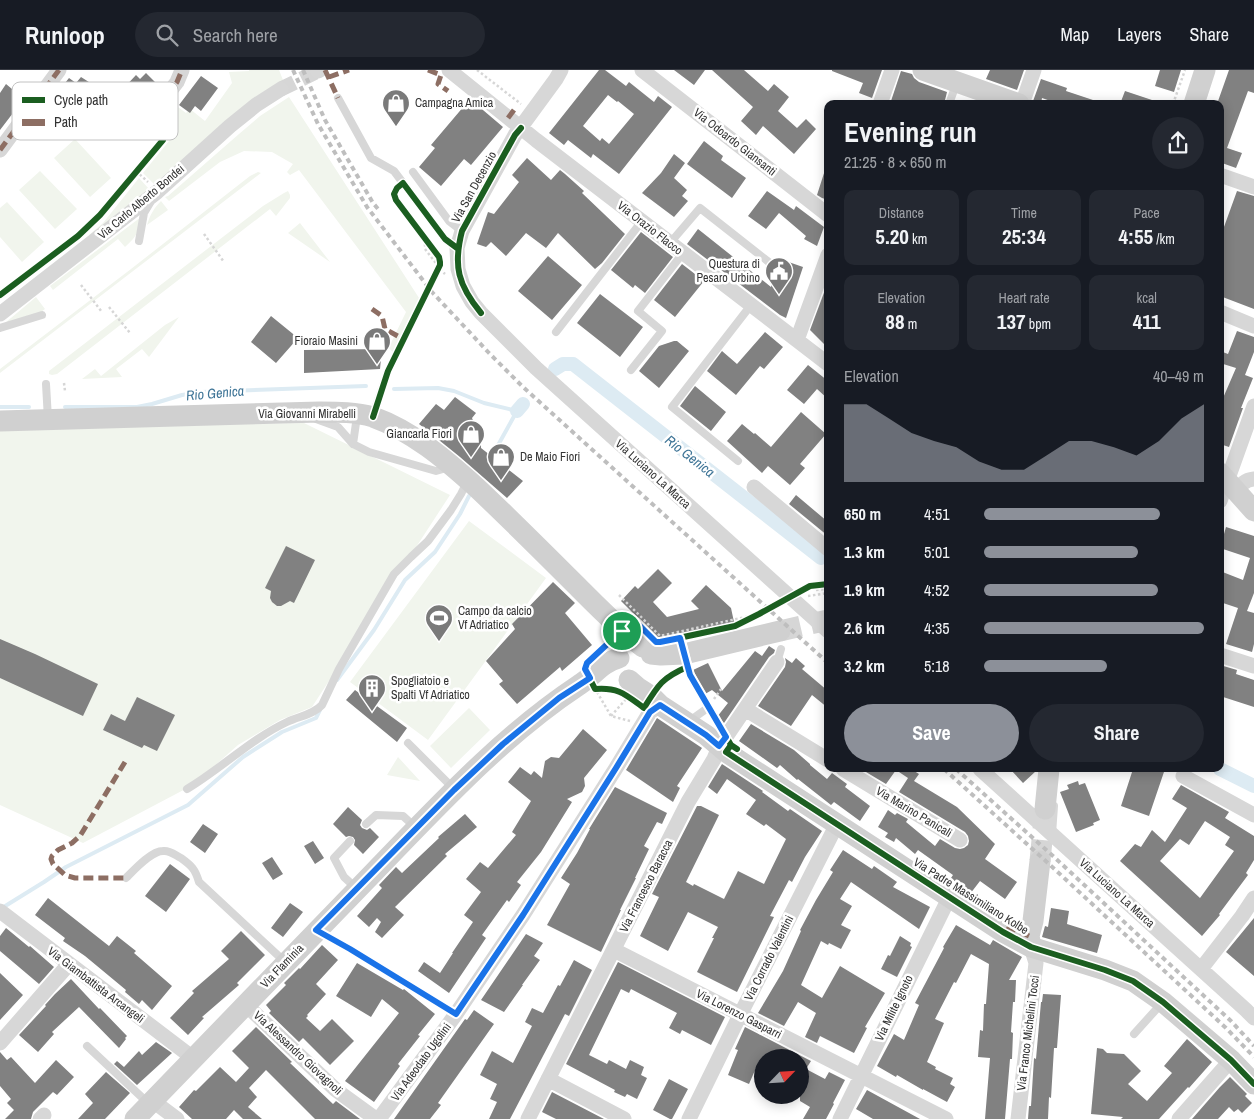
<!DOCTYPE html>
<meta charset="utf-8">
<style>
body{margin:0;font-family:"Archivo Narrow",sans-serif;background:#242831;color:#f1f3f6;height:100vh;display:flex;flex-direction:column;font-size:19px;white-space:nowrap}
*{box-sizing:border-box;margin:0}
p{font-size:16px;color:#9ea1a6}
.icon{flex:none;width:28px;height:28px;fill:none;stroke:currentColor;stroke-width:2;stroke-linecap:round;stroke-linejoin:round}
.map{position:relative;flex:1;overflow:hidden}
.drawer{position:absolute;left:824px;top:30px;width:400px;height:672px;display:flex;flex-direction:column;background:#171b24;border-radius:10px;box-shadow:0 2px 12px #0003}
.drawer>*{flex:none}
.needle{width:32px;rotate:65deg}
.buttons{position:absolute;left:754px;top:979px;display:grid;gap:10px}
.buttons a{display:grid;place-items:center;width:55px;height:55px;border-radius:50%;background:#171b24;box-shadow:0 2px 12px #0003;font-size:25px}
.pin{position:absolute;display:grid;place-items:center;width:42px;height:42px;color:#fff;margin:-21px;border:2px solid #fff;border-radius:50%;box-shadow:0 1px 5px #0007}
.round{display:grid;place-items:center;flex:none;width:52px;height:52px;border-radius:26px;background:#242831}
.summary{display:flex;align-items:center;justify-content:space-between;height:85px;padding:0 20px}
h1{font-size:28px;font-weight:800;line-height:38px}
.stats{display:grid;grid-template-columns:repeat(3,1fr);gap:8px;height:85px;padding:5px 20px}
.stats div{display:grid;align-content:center;border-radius:10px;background:#242831;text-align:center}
.stats b{font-size:21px;font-weight:800}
.stats small{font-size:14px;font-weight:400}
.stats p{font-size:14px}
.chart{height:140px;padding:10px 20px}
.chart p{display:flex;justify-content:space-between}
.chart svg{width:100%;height:90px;margin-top:5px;fill:#8c9099;opacity:.7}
.primary-button{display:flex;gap:10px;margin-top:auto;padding:10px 20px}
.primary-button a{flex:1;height:58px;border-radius:30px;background:#8c9099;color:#fff;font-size:20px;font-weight:800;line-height:58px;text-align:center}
.primary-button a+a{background:#242831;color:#f1f3f6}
ul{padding:0 20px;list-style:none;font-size:16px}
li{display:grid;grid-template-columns:80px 60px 1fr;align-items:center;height:38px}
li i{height:12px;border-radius:6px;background:#8c9099}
header{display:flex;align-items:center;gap:30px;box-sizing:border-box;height:70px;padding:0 25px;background:#171b24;border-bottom:1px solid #363941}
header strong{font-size:24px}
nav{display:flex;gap:28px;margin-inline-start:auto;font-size:18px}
.search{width:350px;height:45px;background:#242831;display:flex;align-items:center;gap:12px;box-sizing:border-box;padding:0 18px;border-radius:28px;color:#9ea1a6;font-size:19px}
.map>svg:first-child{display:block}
</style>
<header>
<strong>Runloop</strong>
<div class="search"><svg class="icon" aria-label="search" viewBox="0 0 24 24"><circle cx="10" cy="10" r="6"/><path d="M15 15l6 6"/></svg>Search here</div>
<nav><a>Map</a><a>Layers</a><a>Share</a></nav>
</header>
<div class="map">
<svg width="1254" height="1049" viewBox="0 0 1254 1049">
<rect width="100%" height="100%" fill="#fff"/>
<path fill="#f1f5ed" d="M249,0H279L283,10L155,115L143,103L169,71C177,54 160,49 170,31L186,43L190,39L205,51L232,13L229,2L249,1Z
M289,27L421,231L395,284L380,270L382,268L391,273L406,242L299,100L290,105L287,102L293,94L272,82L244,81L220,92L169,131L165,127L168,126L239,64L260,46Z
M75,69L111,108L90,127L54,88Z
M40,101L77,139L55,159L19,120Z
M258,102L261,103L0,303V299L131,199L250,106Z
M139,108L150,120L90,167L89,165L103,153Z
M288,121L290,125V128L276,146L270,139L57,304L52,305L49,304V301L263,136L284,123Z
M161,131L168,140L147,155C150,145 154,138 161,131Z
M7,132L44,172L22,192L0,167V138Z
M141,147C138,163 137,166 125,177L118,169L53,220L50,216Z
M300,153L330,192L288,163Z
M36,227L45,239L38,244L5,253Z
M179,247L149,287L142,279L116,299L122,307L82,309L95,299L101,306L165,255Z
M304,353L450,425L312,637L280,650L238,675L193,715L83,773L0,735V357Z
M469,451L546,508L428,670L350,612Z
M469,638L490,660L451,698L430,676Z
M398,687L420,711L387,705Z"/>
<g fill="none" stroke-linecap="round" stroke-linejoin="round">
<path stroke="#ddebf3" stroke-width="4" d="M394,319L438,318L454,321L484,333L517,341L492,386
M0,337H29
M65,337H137L152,334L182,325L201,322L366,316
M337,610L374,560L405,510L435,482L460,444L469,426
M2,838L44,812L66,797L188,735L243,687L282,662L316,648L320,640"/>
<path stroke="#ddebf3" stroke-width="14" d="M555,299L563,294H573L821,488
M517,341L523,334
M1220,699L1254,716"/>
</g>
<path fill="#818181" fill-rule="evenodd" d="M599,0H605L626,16L629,12L654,32L658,26L672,37L619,104L593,84L591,88L568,70L564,75L549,63ZM608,25L617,32L618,31L634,44L609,74L602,68L600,71L583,56Z
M674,0H705L694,15Z
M712,0H744L768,21L774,14L789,27L778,41L797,58L806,49L816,59L794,84L763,56L756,65L741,51L753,37Z
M832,0H882L872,28L859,23L863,13L832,1Z
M990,0H1024L1017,20L986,9Z
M1160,0H1181L1174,22L1155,16Z
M1229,0H1254V23L1248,21L1227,78L1242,83L1236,98L1222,93L1221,95L1220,94V34H1217Z
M901,1L912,4L914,8L919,12L947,22L944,34H890Z
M146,3L160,17L140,37L122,20L136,5L140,9Z
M201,6L218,18L201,41L195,36L190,43L179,35Z
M81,7L92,14L76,37L57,23L69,8L76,13Z
M1041,9L1067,18L1066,21L1099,32V34H1059L1042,28L1041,34H1032Z
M6,14L12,19L14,17L26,26L0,60V23Z
M1125,21L1158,32V34H1120Z
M470,29L503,57L471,95L464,89L441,116L419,97L435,78L431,75Z
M704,71L723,86L721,90L746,108L732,128L687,94Z
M674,84L685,93L674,108L687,120L682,126L688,131L674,147L642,123L661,103Z
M527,88L551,110L560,100L565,104L584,121L582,123L625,164L602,193L595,199L558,163L546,178L526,163L506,186L491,172L486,177L477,174L488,142L494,144L519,112L512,105Z
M825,100H828V130L822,128L817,125Z
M767,121L794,140L796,136L824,157L817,176L804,169L806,166L779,143L766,159L748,146Z
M1237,121L1254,126V239L1220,226V168Z
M698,159L771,217L780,189L803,197L786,248L780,245L687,174Z
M641,162L673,187L645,223L635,215L633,218L611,200Z
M548,186L582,215L552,250L518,221Z
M682,194L704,211L675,247L654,230Z
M828,217V278L810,260L825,220Z
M600,224L643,257L620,287L577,253Z
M271,246L298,268L276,293L251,272Z
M1237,261L1254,267V282L1245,305L1253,308L1241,338H1243L1229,377L1220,374V335L1236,298L1220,293V281L1228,284Z
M765,262L783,277L764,299L760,296L736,325L707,301L722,281L737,294Z
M674,271H677L689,281L659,318L639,301L659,276Z
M382,279L380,299L304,303V280Z
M808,295L828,311V329L817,319L804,334L787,320Z
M695,316L726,342L711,361L680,336Z
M455,327L476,343L472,348L481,371V378L523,411L507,428L460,387L419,354L436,334L444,340Z
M801,342L826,364L800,394L805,398L790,415L768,396L762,403L727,371L742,354L754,364L755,363L771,377Z
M796,425L828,452V466L789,434Z
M1226,457L1254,466V523L1247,541L1254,543V574L1252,582L1226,574L1238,538L1220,532V501L1243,510L1250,488L1220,478Z
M286,476L315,490L294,533L290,531L281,536H277L272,532L270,528L271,521L265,518Z
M658,499L672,513L653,532L667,547L699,539L691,531L706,515L731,538L734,552L659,569L621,531L635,516L638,519Z
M553,512L575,533L565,543L592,575L562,601L560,597L517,634L499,614L503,611L486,591L515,559L512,554Z
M0,569L35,584L98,614L83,646L0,608Z
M769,576L775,580L774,583L769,587L724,653L717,647L728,633L712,620L705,624L693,600L708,593L722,621L755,581L762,586Z
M785,588L792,593L796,588L805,596L802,599L828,621V638L812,625L791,656L758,636L785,597L786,592Z
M1220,595L1237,600L1236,604L1254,610V637L1220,626Z
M355,620L407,658L397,672L346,630Z
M137,627L175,645L157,681L144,675L142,678L103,660L111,644L125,651Z
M657,648L702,678L677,716L680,718L673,732L626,700Z
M751,654L794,680L810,694V695L827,709L832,703L847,714L845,717L870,736L860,751L834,732L831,735L798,709L797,710L780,695L777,698L739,671Z
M583,659L607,680L584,708L585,716L582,722L567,729L572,732L541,782L517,812L521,815L509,832L507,830L482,865L486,868L449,923L418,901L424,892L440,903L453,883H452L473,852L464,845L481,822L466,809L480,792L488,798L516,765L512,762L531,731L508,712L520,697L531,705L534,701L542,708L545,691L551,687L559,688Z
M722,694L763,721L762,722L788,741L790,739L822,761L805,787L792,812L789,810L770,846L774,847L737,922L697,902L714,868H712L718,857L688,842L668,881L640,866L659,827L652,824L697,736H701L719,745L686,812L693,816L694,814L724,829L738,801L764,814L786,769L766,754L764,756L746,744L756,730L727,709L717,724L708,717Z
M861,699H911L919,704L914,711L957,737L995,774L985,789L1017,812L1005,829L980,811L970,824L951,808L953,805L918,780L915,784L896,768L894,772L885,767L888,763L878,757L888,740L895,745L897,743L908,749L906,752L935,776L940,769L955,778L960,779L964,778L968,775L969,771L968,766L965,762L899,722L908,708L896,700L886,714Z
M1010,699H1036V701L1023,713Z
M1133,699H1165L1149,746L1121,736Z
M1078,711L1079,715L1085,713L1100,750L1093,753L1094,755L1076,762L1060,722L1069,719L1067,715Z
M1181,715L1229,742L1225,748L1254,766V790L1246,803L1248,805L1219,844L1220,845L1202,866L1120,791L1135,774L1141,777L1152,760L1165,772L1187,738L1172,729ZM1205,751L1230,767L1225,775L1234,781L1200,828L1160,791L1180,769L1189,775Z
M615,717L667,743L662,754L657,752L644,776L649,779L635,808H636L620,840H621L601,882L547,855L570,814L561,808L577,783L590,759H589Z
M348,737L362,750L360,755L362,758L367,760L370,758L379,767L363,784L354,775L355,770L353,767L349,766L346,767L333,754Z
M465,744L477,757L445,784L447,786L395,837L404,845L382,868L375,862L381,852L377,848L369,857L357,846L382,818L379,815L396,797L402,803L439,768L438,767Z
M203,754L218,764L205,783L190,772Z
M313,771L324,788L315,794L304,776Z
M843,780L872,799L874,796L897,812L893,817L930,837L919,859L851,812L840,829L852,836L841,855L851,860L841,879L829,873L828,875L821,871L801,915L822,928L840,896L885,923L865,957L867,958L854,983L820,966L817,973L805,967L816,943L798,932L784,956L758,943L783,901L801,861L800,860L816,830L833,802L830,800Z
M272,787L283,804L273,810L262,793Z
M170,794L190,809L166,842L145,826Z
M48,828L109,876L117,866L136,881L134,883L172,916L152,940L142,930L139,934L125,922L126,920L85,886L63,871L65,868L35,845Z
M290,833L303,842L283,867L271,858Z
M1051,838L1069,841L1067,854L1102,865L1097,883L1042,867L1045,856L1048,857Z
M1254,848V906L1226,882Z
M956,855L990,875L993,870L1022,887L1009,910H1016L1015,932H1013L1011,962L1013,963L1012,989H1010L1005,1049H985L990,988L978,987L980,960L983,961L984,934H986L989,894L971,884L956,913L954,912L935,949L944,953L927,992L936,997L935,999L953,1008L950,1014L955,1017L947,1032L923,1019V1020L897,1005L896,1007L877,996L894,964L904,970L919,935L915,933L944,878L943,877Z
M6,858L29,877L30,876L54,897L39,914L0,881V866Z
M241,861L265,885L237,913L239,915L202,947L204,948L188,965L170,948L194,923L192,921L229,889L221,881Z
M526,864L543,873L534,886L540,890L522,915H523L504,942L481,930Z
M900,866L911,873L910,876L912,877L897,907L881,899L888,885L890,886Z
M322,875L338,890L316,914L326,924L307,945L308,946L306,948L320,961L332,949L354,971L330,995L303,968L299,972L269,943L271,941L266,935L286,915L284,913L299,898L300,899Z
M574,890L592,900L569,946L565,944L510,1049H489L497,1032L490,1029L497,1014L480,1005L492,981L513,993L532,956L525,952L532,938L543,943L558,915L560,916Z
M618,892L725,947L711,975L682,960L680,964L669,958L677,943L631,919L629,923L621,919L589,985L607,994L609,990L626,999L630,990L644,997L641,1005L647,1008L637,1029L627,1024L625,1027L614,1022L615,1020L566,994Z
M357,893L403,920L404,919L435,944L418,965L420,966L398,994L400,996L374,1032L345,1011L399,943L382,929L371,947L336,926Z
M0,903L23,925L0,950Z
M71,909L99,939L100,938L127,966L125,968L126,969L119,978L79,937L52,962L54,964L38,982L19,965L46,936L45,935L55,924Z
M1043,924L1061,925L1057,978H1054L1051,1028L1049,1027L1048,1049H1028L1029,1036H1031L1034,988L1036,989L1041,932H1042Z
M474,940L494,954L438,1033L441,1035L430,1049H394L465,949L467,950Z
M256,957L292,992L290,993L333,1034L336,1031L360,1049H315L266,1000L249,1018L257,1027L248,1037L262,1049H243L234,1040L226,1049H192L179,1037L194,1020L196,1021L220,997L236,1012L249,998L232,981Z
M745,957L811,991L806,999L825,1009L829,1002L845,1010L833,1033L834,1034L826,1049H803L810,1037L800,1031V988H762V992L759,991L749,1014L728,1005L738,980L735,979Z
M1187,969L1212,992L1189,1018L1188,1017L1159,1049H1121L1123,1047L1091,1044L1097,978L1103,979L1107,983L1124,984L1141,1001L1128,1014L1147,1031L1172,1003L1164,996Z
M156,972L172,983L137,1015L114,994L117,991L124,997L139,981L142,985Z
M0,982L7,990L11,987L35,1013L56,990L74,1007L57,1025L53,1022L33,1042L31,1049H5L14,1040L7,1033L11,1029L0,1016Z
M106,1002L130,1023L105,1049H78L93,1033L85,1024Z
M1230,1007L1247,1024L1245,1026L1252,1033L1242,1043L1238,1039L1234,1042L1229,1037L1218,1049H1192L1220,1017Z
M669,1009L688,1019L672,1049H670L653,1040Z
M867,1020L920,1049H873L856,1039Z
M552,1022L604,1049H556L542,1042Z"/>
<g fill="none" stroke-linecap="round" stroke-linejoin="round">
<path stroke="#d6d6d6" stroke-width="15" stroke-dasharray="15 8" stroke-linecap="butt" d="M281,19L318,1"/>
<path stroke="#d6d6d6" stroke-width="21" stroke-dasharray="21 11" stroke-linecap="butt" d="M780,561L828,550
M1040,791L1045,739"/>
<path stroke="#d6d6d6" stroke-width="2.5" stroke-dasharray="2.5 2.5" stroke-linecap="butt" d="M477,0L521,34
M1173,34L1185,0
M136,101L148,112
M204,164L224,192
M425,169V179L442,201L445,204
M81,215L102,242
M109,237L130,263
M64,313L65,321
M816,515V520L828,519
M619,525L660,566L759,544
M808,526L828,523
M597,622L611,646L630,651
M714,629L721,619
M611,646L627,628"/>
<path stroke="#d7d7d7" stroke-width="8" d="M338,28L371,88L394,101L445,169L457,178
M949,34L957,12
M413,102L449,151L462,161
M139,171L144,143L150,133
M670,173L700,138L770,193
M0,258L42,245
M556,262L642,151
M631,300L662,261L638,241L683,183
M46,314L48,349
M373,345L388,301
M357,346L353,374L369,382L436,401L443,399L447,396
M316,349L338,357L353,374
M738,391L672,337L751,235
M777,592L781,579
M688,652L709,637
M408,673L454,719
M187,719C222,698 251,669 287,652C299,646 313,645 322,635L339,599L394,504L411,487L428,471L451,440L461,424L467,412
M366,754L376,745L403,746L415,757
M1052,764L1054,736
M350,771L334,788L344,807L356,818
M126,808C134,800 151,781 163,781C170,780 175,785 181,788C192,796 195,799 199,812L284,891
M318,861L350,879L456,944
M1134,964L1162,933
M87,976L148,1033"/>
<path stroke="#d7d7d7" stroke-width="15" d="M449,0L536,70L828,294
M561,0L556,9L515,65L462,161L457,178L458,199L463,216L472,232L481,243L536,298L828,561
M642,0L828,145
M318,1L320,0
M167,25L177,12L182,0
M880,34L892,0
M1022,34L1034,0
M0,80L59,0
M1220,105L1254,117
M1220,242L1254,256
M0,244L157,122L230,56L256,35L281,19
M797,270L828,185
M754,417L828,479
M1237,422C1241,414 1245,410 1254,409
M1220,431L1254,336
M1220,585L1254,596
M745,639L828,690
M843,699L960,770
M980,699L1246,940L1254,948
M1183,706L1254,745
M0,841L193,988
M614,880L946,1049
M1201,899L1242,846L1254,828
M245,934L336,1020L376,1049
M0,973L69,894
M548,1009L624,1049
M153,1031L177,1049
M40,1049L44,1045
M379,1049L456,944L523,845L616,698L650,642L660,635
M528,1049L688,732L714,689L719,677L777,592
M689,1049L740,945L837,754
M840,1049L949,828
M1018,1049L1036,893L1031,877
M1179,1049L1231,990"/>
<path stroke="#d0d0d0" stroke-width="21" d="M923,0L1019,34
M1194,34L1205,0
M0,351L320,342C338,342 356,342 373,347C412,361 445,389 476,417C510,449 543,482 576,515C598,537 619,559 643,577
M1220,403L1254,441
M651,584L661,585L684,584L780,561
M629,610L637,617L651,626L660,635L706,665L726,682L1003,862L1031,877L1105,900L1133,911L1163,932L1231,990L1254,1014
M1045,739L1049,699
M1031,877L1029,866L1033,851L1040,791
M135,1049C215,966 295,883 375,801C439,735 502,666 579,615C595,605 601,593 619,588"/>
<path stroke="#bebebe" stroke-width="4" stroke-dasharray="5 4" stroke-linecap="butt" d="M293,0L318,54L367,137L432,222L489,283L523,317L828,593
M303,0L325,50L373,133L379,140
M944,699L1049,794L1226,958L1254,987
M956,699L1053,786L1231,951L1254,976"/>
<path stroke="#8d6e63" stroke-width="5" stroke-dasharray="10 5" stroke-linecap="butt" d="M325,0L338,28
M428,0L441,5L438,14L448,21
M329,7L349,0
M167,25L177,12L182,0
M508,48L514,40
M0,80L59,0
M372,239L382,246L385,259L403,269
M125,692L80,766L72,773L58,780L52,786L51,789L53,794L65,805L75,808H126
M1007,856L1029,866"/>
<g stroke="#fff" stroke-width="9">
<path id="cycleway" d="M0,225L78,166L100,145L163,70C164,66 166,61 166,57C164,42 157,40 167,25
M481,243C458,215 453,196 462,161L515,65L521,58
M373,347L388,301L440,195V192L439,187L396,130L394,124L397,118L403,113L445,169L457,178
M681,568L690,605L731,675L737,679
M687,597C662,608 658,615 644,638C626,625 619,617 595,619L585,599L587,593L631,552H636L656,572H660L735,556L759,544L810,516L828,514
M731,675L726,682L1003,862L1031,877L1105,900L1133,911L1163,932L1231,990L1254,1014"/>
</g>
<use href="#cycleway" stroke="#1b5e20" stroke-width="6"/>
</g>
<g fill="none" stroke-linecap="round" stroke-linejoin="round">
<g stroke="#fff" stroke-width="10">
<path id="route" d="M631,552H636L656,572H660L680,568L690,605L726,667L719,676L706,665L660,635L650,642L616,698L523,845L456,944L350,879L316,860L454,720L503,674L559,628L590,608L585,599L587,593Z"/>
</g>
<use href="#route" stroke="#1a73e8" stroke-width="6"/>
</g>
<defs>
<g id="shop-pin" transform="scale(1.4375)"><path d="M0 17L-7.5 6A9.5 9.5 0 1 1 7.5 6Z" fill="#7a7a7a" stroke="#fff"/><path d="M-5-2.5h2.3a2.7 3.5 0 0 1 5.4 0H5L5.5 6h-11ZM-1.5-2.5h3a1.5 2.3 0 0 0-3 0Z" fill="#fff"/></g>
<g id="civic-pin" transform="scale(1.4375)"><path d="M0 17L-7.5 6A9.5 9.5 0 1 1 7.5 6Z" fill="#7a7a7a" stroke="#fff"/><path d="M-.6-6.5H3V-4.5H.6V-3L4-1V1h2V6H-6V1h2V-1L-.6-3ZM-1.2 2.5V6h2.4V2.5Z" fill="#fff"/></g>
<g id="stadium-pin" transform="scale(1.4375)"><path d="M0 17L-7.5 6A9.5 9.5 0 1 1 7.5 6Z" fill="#7a7a7a" stroke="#fff"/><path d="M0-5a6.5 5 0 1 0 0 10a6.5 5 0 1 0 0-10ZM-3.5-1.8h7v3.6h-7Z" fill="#fff"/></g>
<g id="building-pin" transform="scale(1.4375)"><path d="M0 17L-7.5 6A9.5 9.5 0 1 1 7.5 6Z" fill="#7a7a7a" stroke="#fff"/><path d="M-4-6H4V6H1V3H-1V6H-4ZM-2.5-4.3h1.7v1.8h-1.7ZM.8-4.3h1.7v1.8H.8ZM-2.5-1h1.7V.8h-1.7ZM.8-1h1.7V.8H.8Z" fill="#fff"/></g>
</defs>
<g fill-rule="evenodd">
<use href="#shop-pin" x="396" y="33"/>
<use href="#civic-pin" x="779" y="201"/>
<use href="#shop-pin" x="377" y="271"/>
<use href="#shop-pin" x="471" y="364"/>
<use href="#shop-pin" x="501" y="387"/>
<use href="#stadium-pin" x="439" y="548"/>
<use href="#building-pin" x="372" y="618"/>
</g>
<g text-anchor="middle" stroke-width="5" stroke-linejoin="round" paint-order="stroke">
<g font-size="12" fill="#333" stroke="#fff" text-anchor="start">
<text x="415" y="37">Campagna Amica</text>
<text x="760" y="198" text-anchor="end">Questura di<tspan x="760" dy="14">Pesaro Urbino</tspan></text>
<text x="358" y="275" text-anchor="end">Fioraio Masini</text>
<text x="452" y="368" text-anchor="end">Giancarla Fiori</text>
<text x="520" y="391">De Maio Fiori</text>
<text x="458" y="545">Campo da calcio<tspan x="458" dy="14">Vf Adriatico</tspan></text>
<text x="391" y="615">Spogliatoio e<tspan x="391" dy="14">Spalti Vf Adriatico</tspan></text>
</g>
<g font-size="12" fill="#333" stroke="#fff">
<text transform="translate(735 72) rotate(38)" y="4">Via Odoardo Giansanti</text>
<text transform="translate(474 117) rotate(-61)" y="4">Via San Decenzio</text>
<text transform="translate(141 132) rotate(-40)" y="4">Via Carlo Alberto Bondei</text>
<text transform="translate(650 158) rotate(38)" y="4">Via Orazio Flacco</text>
<text x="307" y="348">Via Giovanni Mirabelli</text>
<text transform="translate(653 404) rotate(42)" y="4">Via Luciano La Marca</text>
<text transform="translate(914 742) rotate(31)" y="4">Via Marino Panicali</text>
<text transform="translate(646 816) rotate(-63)" y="4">Via Francesco Baracca</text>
<text transform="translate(1117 823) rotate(42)" y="4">Via Luciano La Marca</text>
<text transform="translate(971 826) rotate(32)" y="4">Via Padre Massimiliano Kolbe</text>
<text transform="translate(769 888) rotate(-63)" y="4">Via Corrado Valentini</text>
<text transform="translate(282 896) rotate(-46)" y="4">Via Flaminia</text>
<text transform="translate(96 915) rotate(37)" y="4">Via Giambattista Arcangeli</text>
<text transform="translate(894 938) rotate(-64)" y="4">Via Milite Ignoto</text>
<text transform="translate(739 944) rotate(27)" y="4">Via Lorenzo Gasparri</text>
<text transform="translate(1028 963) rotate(-83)" y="4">Via Franco Michelini Tocci</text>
<text transform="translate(298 983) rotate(43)" y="4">Via Alessandro Giovagnoli</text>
<text transform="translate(421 992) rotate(-54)" y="4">Via Adeodato Ugolini</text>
</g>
<g font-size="14" font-style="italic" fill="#3f7597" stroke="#fff">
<text transform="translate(215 323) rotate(-5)" y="5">Rio Genica</text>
<text transform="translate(690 386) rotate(38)" y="5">Rio Genica</text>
</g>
</g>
<rect x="12" y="12" width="166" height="58" rx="8" fill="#fff" stroke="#c2c2c2" stroke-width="1"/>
<rect x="22" y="27" width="23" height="6" fill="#1b5e20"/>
<rect x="22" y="49" width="23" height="7" fill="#8d6e63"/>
<g font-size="14" fill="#333">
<text x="54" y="35">Cycle path</text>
<text x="54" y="57">Path</text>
</g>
</svg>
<div class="buttons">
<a><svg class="needle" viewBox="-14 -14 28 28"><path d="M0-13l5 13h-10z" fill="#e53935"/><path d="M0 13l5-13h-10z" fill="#9ea1a6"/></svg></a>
</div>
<div class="pin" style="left:622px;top:561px;background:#1e9e55"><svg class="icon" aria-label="arrive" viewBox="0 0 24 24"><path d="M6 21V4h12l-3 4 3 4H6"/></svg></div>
<section class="drawer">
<div class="summary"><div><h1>Evening run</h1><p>21:25 · 8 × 650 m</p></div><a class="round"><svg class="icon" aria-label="share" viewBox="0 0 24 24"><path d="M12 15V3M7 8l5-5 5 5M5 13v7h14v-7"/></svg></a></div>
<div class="stats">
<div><p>Distance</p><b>5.20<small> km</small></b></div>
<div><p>Time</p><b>25:34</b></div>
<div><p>Pace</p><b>4:55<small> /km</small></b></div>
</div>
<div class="stats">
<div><p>Elevation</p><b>88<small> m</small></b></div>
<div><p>Heart rate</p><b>137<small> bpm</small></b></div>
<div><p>kcal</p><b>411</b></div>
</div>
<div class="chart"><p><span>Elevation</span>40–49 m</p>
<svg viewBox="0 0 160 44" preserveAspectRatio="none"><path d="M0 44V6L10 6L20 13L30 20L40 24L50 27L60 34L70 38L80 38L90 31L100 24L110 24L120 27L130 31L140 24L150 13L160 6V44z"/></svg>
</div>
<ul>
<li><b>650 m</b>4:51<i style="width:80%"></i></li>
<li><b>1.3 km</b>5:01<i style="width:70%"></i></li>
<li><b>1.9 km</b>4:52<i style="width:79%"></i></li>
<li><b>2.6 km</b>4:35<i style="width:100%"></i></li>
<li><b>3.2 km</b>5:18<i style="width:56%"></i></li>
</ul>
<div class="primary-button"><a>Save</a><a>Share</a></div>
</section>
</div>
